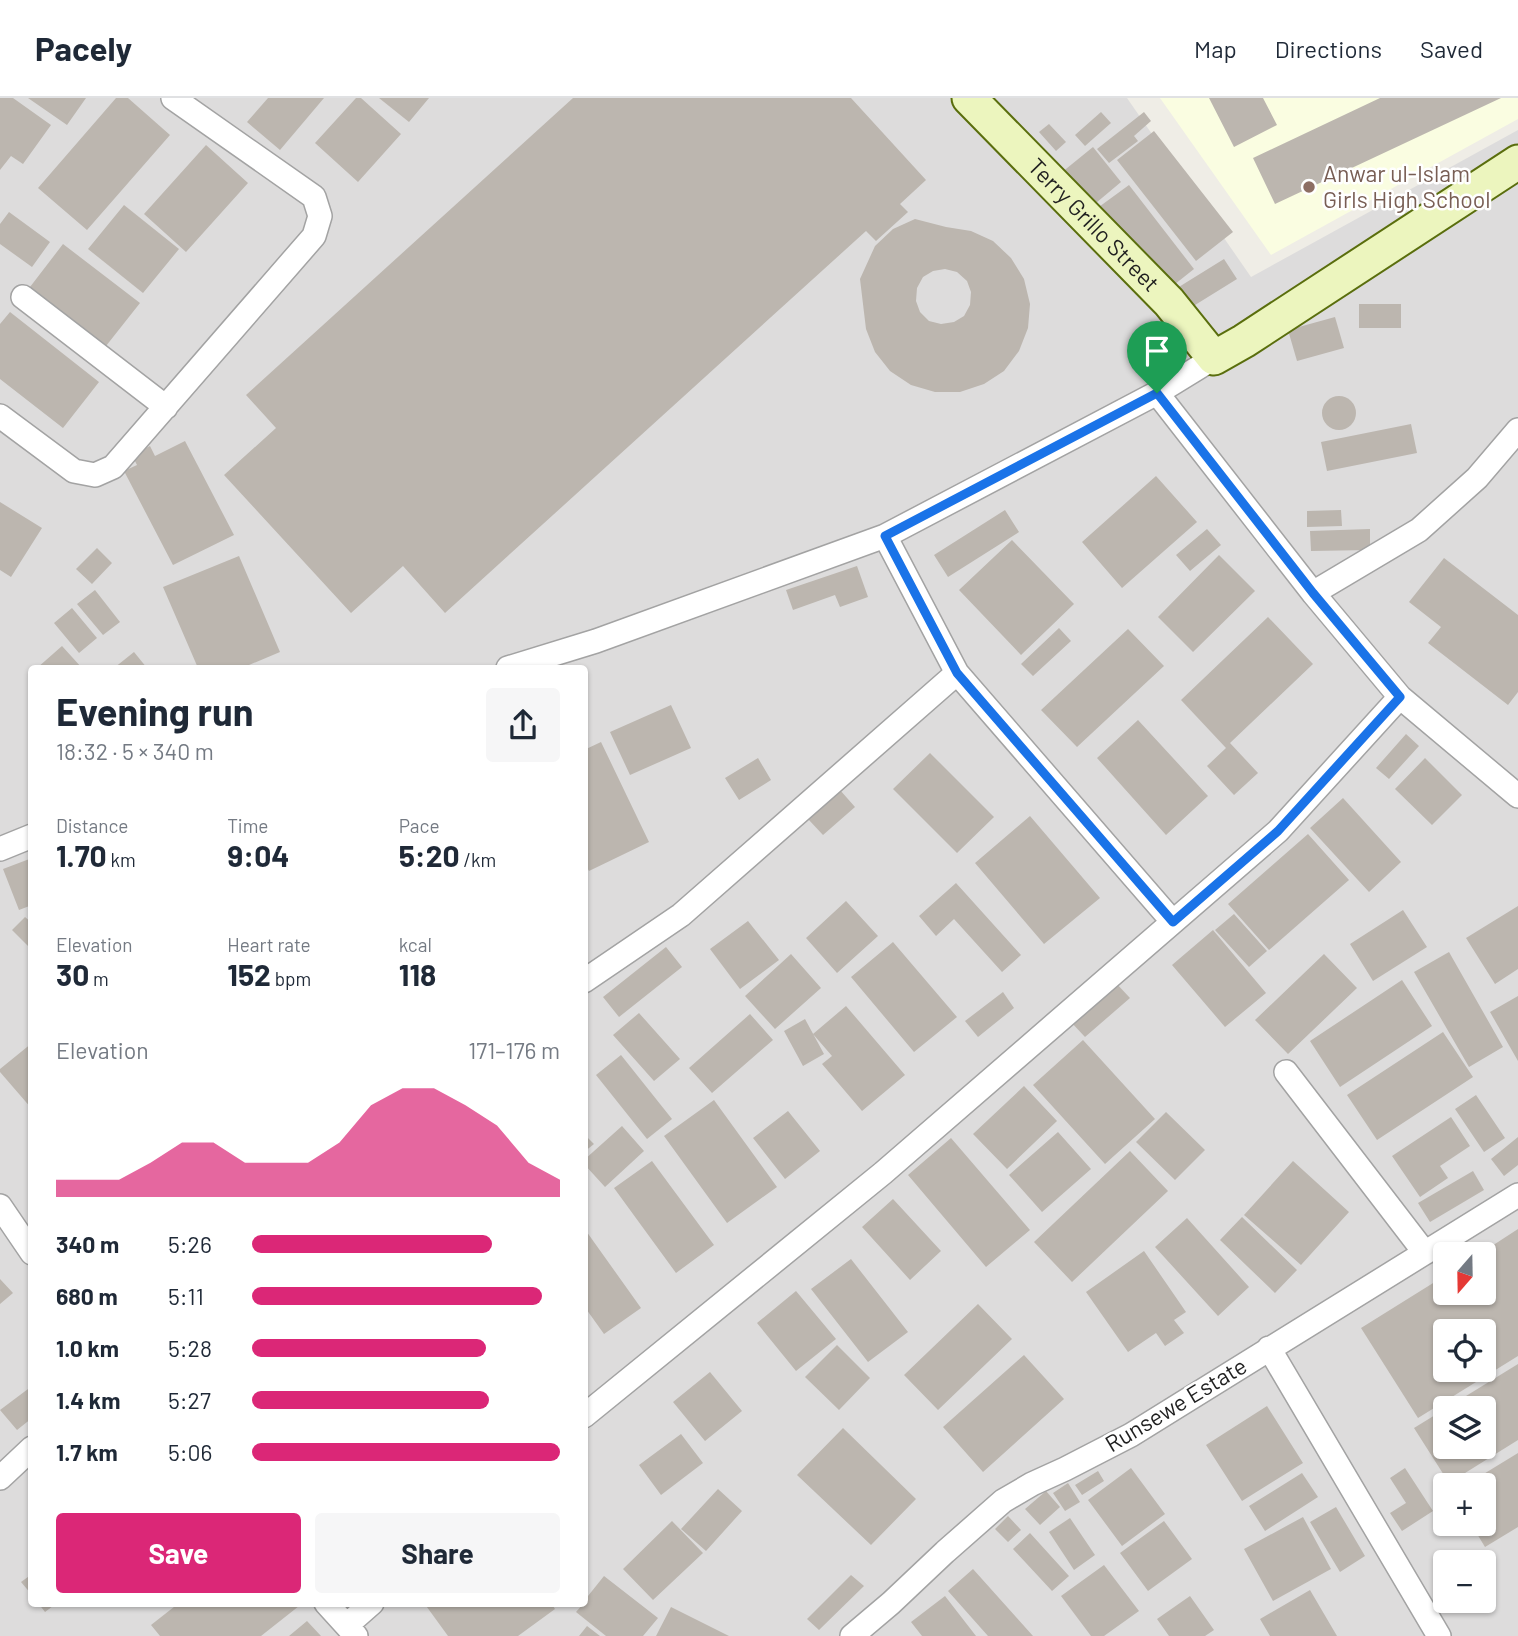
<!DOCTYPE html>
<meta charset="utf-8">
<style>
body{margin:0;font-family:Barlow,sans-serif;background:#f6f6f7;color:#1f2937;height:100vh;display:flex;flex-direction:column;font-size:26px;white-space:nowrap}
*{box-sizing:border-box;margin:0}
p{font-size:23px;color:#747a83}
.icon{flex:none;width:38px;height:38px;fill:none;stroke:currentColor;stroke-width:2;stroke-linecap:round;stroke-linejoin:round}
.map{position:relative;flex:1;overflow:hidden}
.sheet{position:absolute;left:28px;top:567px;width:560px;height:942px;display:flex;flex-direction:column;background:#fff;border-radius:7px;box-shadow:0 2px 5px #0004}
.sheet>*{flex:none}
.needle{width:46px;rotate:200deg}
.fabs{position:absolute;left:1433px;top:1144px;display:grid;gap:14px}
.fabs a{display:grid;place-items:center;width:63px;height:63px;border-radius:7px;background:#fff;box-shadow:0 2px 5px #0004;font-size:35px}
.pin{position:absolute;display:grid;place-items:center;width:60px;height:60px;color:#fff;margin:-72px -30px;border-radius:50% 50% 50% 0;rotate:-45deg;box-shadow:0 0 7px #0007}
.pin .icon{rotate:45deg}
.round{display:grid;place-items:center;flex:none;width:74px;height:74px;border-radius:7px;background:#f6f6f7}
.summary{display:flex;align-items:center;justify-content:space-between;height:119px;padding:0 28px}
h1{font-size:38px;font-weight:700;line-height:52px}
.stats{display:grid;grid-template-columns:repeat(3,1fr);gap:10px;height:119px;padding:7px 28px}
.stats div{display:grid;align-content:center}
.stats b{font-size:30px;font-weight:700}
.stats small{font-size:19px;font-weight:400}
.stats p{font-size:19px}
.chart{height:196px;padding:14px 28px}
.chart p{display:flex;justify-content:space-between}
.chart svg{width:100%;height:126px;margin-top:7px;fill:#db2777;opacity:.7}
.action{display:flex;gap:14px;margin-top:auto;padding:14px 28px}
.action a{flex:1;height:80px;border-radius:7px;background:#db2777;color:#fff;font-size:28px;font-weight:700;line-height:80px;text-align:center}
.action a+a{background:#f6f6f7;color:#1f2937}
ul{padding:0 28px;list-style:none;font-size:23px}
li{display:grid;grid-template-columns:112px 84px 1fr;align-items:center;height:52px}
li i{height:18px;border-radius:9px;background:#db2777}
header{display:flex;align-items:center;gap:42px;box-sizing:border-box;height:98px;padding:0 35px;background:#fff;border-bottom:2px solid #e0e1e3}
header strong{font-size:33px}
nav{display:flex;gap:38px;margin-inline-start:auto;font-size:24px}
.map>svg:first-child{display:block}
</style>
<header>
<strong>Pacely</strong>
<nav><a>Map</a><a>Directions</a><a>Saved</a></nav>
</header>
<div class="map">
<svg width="1518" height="1538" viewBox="0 0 1518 1538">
<rect width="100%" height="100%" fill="#efede6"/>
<path fill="#dddcdc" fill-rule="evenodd" d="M0,0H1127L1251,179L1518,32V1538H0ZM32,570H584V1505H32ZM1446,1157H1484V1195H1446ZM1446,1234H1484V1272H1446ZM1446,1311H1484V1349H1446ZM1446,1388H1484V1426H1446ZM1446,1465H1484V1503H1446Z"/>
<path fill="#fafde1" d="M1160,0H1518V21L1271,157Z"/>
<path fill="#bcb6af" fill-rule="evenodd" d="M0,0H13L51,27L23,66L11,58L0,72Z
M28,0H86L67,27Z
M116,0H128L170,37L87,132L38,90Z
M268,0H324L280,52L247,24Z
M356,0H361L401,36L358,84L315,45Z
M379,0H429L409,24Z
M573,0H851L926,82L900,106L908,114L876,143L866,133L445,515L403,468L351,515L224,377L276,330L246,297Z
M1209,0H1263L1277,27L1234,49Z
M1380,0H1501L1275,106L1253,60Z
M1101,14L1111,25L1085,48L1075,37Z
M1144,14L1151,23L1134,38L1138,43L1109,65L1097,51Z
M1049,26L1066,44L1056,53L1039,34Z
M1154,33L1233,134L1196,163L1117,62Z
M206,47L248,85L186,154L144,116Z
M1093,49L1121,84L1090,110L1061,75Z
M1129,87L1194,171L1165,194L1092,114Z
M124,107L179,151L143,195L88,151Z
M9,114L50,144L32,169L0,146V126Z
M915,121L946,129L971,133L993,143L1011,160L1024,181L1030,206L1028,230L1019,253L1004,273L984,286L960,294H935L911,287L890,273L875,254L866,231L860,181L875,148L893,131ZM945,171L957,174L967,183L971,194L970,207L964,218L954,224L941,226L929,223L920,214L916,203L917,190L923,179L933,173Z
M63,146L140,205L106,248L30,189Z
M1224,161L1237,181L1187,212L1174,192Z
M1359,206H1401V230H1359Z
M10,214L99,284L63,330L0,281V226Z
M1335,219L1344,250L1297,263L1288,232Z
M1322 315a17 17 0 1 1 34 0a17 17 0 1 1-34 0Z
M1411,326L1417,355L1327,373L1321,344Z
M185,343L234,437L173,467L124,373L137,367L132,357L150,348L155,358Z
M1156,378L1197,424L1122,490L1082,444Z
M0,404L42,430L11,479L0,472Z
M1005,412L1019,434L948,479L934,457Z
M1341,412L1342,428L1307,429V413Z
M1207,431L1221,447L1190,473L1176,457Z
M1370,431V452L1311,453L1310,433Z
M1012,442L1074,506L1021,557L959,492Z
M97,450L112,465L92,486L76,471Z
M1219,457L1255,493L1193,554L1158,519Z
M239,458L280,554L242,570H198L163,489Z
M1444,460L1518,517V594L1508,607L1428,545L1441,529L1409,504Z
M857,468L868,499L840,509L835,497L793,512L786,492Z
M95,492L120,524L103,537L77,506Z
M72,510L97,540L79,555L54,525Z
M1268,519L1313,566L1230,645L1258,675L1234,697L1207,668L1226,650L1181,602Z
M1059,530L1071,543L1033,578L1021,566Z
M1128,531L1164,568L1077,649L1041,612Z
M62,548L82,570H37Z
M134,554L147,570H114Z
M671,607L691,650L630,677L610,634Z
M1138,622L1208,698L1166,737L1097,660Z
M1406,636L1419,648L1389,681L1376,670Z
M601,644L649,744L589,773L584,764V652Z
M930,655L994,719L957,755L893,691Z
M758,660L771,682L739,702L725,680Z
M1425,660L1462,697L1432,727L1395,691Z
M840,692L855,709L823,737L808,721Z
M1343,700L1401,764L1369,794L1310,730Z
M1030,718L1100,800L1044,846L975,765Z
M1308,736L1349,782L1269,852L1228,806Z
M32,760V807L19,812L3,771Z
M956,785L1021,857L1002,874L954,821L936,838L919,818Z
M846,803L878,838L837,875L806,840Z
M1518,808V871L1495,886L1466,840Z
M1403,812L1427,849L1373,883L1350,846Z
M1234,816L1267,853L1249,869L1215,832Z
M25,819L32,825V852L12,832Z
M748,823L779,862L740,891L710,851Z
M1213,832L1266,895L1225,929L1172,867Z
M893,844L957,919L914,954L851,879Z
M666,849L682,869L619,919L603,899Z
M1449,854L1503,949L1469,969L1414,874Z
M791,856L821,890L775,931L745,898Z
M1324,856L1357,890L1288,956L1255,922Z
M1402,882L1432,928L1340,989L1310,943Z
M1115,884L1130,900L1085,939L1070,923Z
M1003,894L1014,910L978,939L965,923Z
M1518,898V963L1490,914Z
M846,908L905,977L862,1013L822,966L832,958L813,936Z
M639,915L680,961L654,983L613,937Z
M750,916L773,942L712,995L689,970Z
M805,921L824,956L803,968L784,933Z
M1443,934L1473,979L1377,1042L1347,997Z
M1083,942L1155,1021L1105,1066L1033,987Z
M32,945V1011L0,974V971Z
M621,957L672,1021L647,1041L596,977Z
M1024,988L1057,1023L1007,1071L973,1036Z
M1476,997L1505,1040L1484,1054L1455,1011Z
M714,1002L777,1089L727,1125L664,1038Z
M788,1013L820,1053L785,1081L753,1040Z
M1166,1014L1205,1052L1175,1082L1136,1044Z
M1451,1019L1470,1048L1440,1068L1448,1080L1420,1099L1392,1058Z
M622,1028L644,1053L605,1089L584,1066V1062Z
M1058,1034L1091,1071L1042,1114L1009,1077Z
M584,1036L594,1046L584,1054Z
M1518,1039V1067L1504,1078L1491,1061Z
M951,1040L1030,1132L986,1169L908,1077Z
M1130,1053L1168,1093L1072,1184L1034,1144Z
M652,1063L714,1147L676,1175L614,1090Z
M1293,1063L1349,1114L1301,1167L1244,1117Z
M1473,1073L1484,1092L1430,1124L1418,1105Z
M893,1101L941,1153L910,1182L862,1129Z
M1242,1119L1297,1172L1275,1195L1220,1142Z
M1187,1120L1249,1189L1218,1218L1155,1149Z
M584,1130L641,1210L604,1236L584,1208Z
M1518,1131V1258L1418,1320L1361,1230L1446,1177V1195H1484V1157H1478ZM1446,1234H1484V1272H1446Z
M1144,1153L1186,1214L1174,1222L1184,1235L1165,1248L1156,1235L1128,1254L1086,1194Z
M851,1161L908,1234L868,1264L811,1191Z
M0,1181L13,1195L0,1206Z
M796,1193L836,1241L796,1273L757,1225Z
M978,1206L1012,1241L938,1312L904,1277Z
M837,1247L870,1280L839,1312L805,1279Z
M1024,1257L1064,1301L983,1374L943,1329Z
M1518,1266V1342L1449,1385L1414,1330ZM1446,1311H1484V1349H1446Z
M710,1274L742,1313L705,1343L673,1304Z
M32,1288V1320L17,1332L0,1312Z
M1267,1308L1303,1365L1242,1403L1206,1347Z
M843,1330L916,1401L871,1447L797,1377Z
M681,1336L703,1365L661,1397L639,1367Z
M1518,1355V1429L1485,1449L1471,1426H1484V1388H1464Z
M1131,1370L1165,1416L1122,1448L1088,1402Z
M1405,1370L1433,1413L1402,1433L1390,1415L1406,1405L1390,1380Z
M1098,1373L1104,1383L1082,1397L1075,1387Z
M1302,1375L1318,1399L1265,1433L1249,1408Z
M1068,1385L1080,1404L1065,1413L1053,1395Z
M718,1391L742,1413L706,1453L681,1431Z
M1046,1393L1060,1409L1040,1427L1025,1411Z
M1336,1409L1365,1458L1340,1474L1310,1424Z
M1008,1418L1021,1432L1008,1444L995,1431Z
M1303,1419L1331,1471L1273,1503L1244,1451Z
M1070,1420L1095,1457L1074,1472L1049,1434Z
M672,1423L703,1455L653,1502L623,1471Z
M1164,1423L1192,1461L1148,1493L1120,1455Z
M1030,1435L1069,1478L1052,1493L1013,1451Z
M1104,1467L1139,1513L1104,1538H1091L1061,1498Z
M973,1471L1033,1538H988L948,1493Z
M32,1476V1497L21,1484Z
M851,1477L864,1488L819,1532L807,1521Z
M604,1478L658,1520L643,1538H606L576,1514L584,1505V1503Z
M1310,1492L1337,1538H1270L1260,1521Z
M945,1498L976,1538H922L911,1524Z
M1190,1498L1214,1532L1205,1538H1169L1157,1521Z
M38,1505H57L45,1514Z
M179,1505H297L299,1508L261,1538H160L151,1527Z
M424,1505H551L555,1511L518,1538H448Z
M671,1509L729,1538H656Z
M307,1523L321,1538H289Z
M587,1528L600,1538H579Z"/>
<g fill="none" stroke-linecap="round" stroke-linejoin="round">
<g stroke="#a3a3a3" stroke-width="26">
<path id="street" d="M23,199L166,309
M0,318L74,373L95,377L113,369L314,138L320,118L314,99L173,0
M885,438L957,575L1173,824
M1313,495L1419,432L1477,380L1518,332
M508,570L596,543L885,438L1157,295L1214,260
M1400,599L1518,698
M0,751L32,738
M584,883L681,817L957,575
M1286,974L1425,1155
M0,1108L32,1155
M1269,1250L1439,1538
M584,1318L883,1075L1278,733L1400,599L1313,495L1157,295
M0,1380L32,1350
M326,1505L356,1538
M347,1527L372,1505
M852,1538L891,1505L945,1454L1003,1403L1032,1386L1065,1371L1131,1337L1518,1097"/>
</g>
<g stroke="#5a6e0d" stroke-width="37">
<g id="secondary">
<path id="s1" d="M969,0L1169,204L1214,260L1244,243L1518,64"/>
</g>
</g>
<use href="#street" stroke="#fff" stroke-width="23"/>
<use href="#secondary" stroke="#ecf5be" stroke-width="33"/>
</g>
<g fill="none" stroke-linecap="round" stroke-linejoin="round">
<g stroke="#fff" stroke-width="14">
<path id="route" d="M1157,295L1313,495L1400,599L1278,733L1173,824L957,575L885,438Z"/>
</g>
<use href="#route" stroke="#1a73e8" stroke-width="9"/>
</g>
<circle fill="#8d6e63" stroke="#fff" stroke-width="2.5" cx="1309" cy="89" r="7"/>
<g text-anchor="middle" stroke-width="5" stroke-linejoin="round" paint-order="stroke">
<g font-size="23" fill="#785e54" stroke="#fff" text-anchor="start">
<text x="1323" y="84">Anwar ul-Islam<tspan x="1323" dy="26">Girls High School</tspan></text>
</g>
<g font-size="23" fill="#1f1f1f" stroke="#fff">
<text dy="8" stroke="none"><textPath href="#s1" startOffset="178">Terry Grillo Street</textPath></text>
<text transform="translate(1176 1307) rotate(-31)" y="8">Runsewe Estate</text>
</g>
</g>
</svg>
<div class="fabs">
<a><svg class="needle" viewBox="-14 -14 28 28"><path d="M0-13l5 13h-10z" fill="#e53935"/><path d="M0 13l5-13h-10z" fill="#747a83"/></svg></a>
<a><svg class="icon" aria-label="locate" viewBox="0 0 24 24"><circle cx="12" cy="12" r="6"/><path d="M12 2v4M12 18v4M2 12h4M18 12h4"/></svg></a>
<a><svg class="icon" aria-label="layers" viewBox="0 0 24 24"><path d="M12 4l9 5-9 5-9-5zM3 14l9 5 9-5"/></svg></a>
<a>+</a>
<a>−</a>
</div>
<div class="pin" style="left:1157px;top:295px;background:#1e9e55"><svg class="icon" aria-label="arrive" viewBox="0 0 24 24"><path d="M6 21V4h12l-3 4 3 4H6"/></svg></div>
<section class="sheet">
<div class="summary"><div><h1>Evening run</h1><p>18:32 · 5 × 340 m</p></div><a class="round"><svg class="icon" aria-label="share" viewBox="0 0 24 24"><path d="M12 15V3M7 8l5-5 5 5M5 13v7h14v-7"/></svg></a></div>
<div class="stats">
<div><p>Distance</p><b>1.70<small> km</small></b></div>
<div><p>Time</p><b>9:04</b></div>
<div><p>Pace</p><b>5:20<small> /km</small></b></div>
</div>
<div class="stats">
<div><p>Elevation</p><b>30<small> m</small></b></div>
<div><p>Heart rate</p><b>152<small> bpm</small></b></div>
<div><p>kcal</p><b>118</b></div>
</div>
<div class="chart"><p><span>Elevation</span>171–176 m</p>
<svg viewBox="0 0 160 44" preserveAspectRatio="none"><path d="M0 44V38L10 38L20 38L30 32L40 25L50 25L60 32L70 32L80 32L90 25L100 12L110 6L120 6L130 12L140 19L150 32L160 38V44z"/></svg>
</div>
<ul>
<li><b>340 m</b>5:26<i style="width:78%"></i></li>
<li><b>680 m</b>5:11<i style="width:94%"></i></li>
<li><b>1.0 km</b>5:28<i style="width:76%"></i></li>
<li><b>1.4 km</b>5:27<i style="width:77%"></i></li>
<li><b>1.7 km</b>5:06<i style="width:100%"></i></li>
</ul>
<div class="action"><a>Save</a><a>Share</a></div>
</section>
</div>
